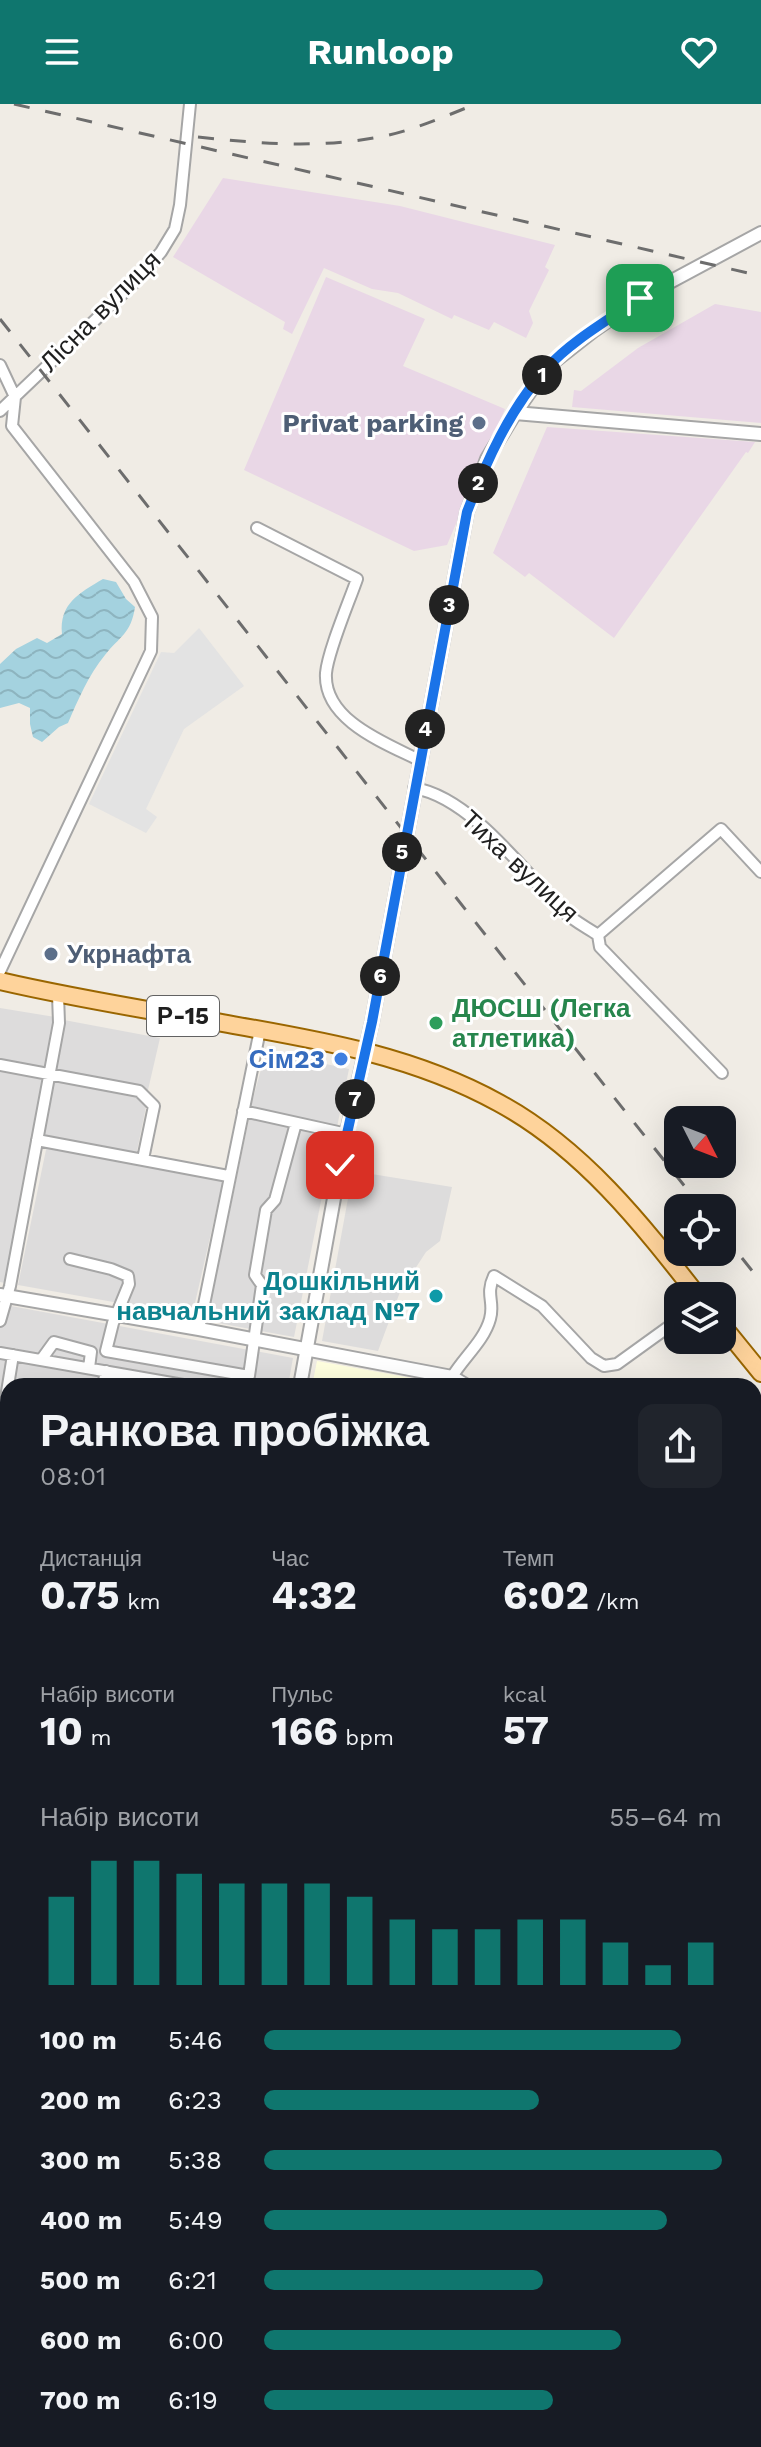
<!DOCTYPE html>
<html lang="uk">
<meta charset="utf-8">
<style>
body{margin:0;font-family:"Work Sans",sans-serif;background:#20242c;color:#f1f3f6;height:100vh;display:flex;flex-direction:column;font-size:30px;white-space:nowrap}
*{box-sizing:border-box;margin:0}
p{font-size:26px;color:#9ea1a6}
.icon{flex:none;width:44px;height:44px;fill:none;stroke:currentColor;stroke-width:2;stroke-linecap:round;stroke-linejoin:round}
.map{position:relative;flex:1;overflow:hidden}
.details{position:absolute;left:0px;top:1274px;width:762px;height:1070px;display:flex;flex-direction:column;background:#171b24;border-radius:24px 24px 0 0;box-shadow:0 8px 32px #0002}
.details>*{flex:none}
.needle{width:52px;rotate:132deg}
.fabs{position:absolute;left:664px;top:1002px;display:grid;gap:16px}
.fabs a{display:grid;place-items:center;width:72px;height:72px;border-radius:16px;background:#171b24;box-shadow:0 8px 32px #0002;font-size:40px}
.pin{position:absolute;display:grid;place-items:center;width:68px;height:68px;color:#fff;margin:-34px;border-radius:16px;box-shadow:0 4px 12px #0006}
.km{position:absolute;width:40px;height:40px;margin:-20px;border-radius:50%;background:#222;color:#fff;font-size:22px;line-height:40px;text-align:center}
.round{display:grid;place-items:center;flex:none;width:84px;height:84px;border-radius:16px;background:#20242c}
.overview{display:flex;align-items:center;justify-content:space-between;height:136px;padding:0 40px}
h1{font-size:44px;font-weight:700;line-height:60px}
.stats{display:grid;grid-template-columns:repeat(3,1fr);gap:12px;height:136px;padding:8px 40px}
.stats div{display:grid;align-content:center}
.stats b{font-size:40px;font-weight:700}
.stats small{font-size:22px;font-weight:400}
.stats p{font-size:22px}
.chart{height:224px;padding:16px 40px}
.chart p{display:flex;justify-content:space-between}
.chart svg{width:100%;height:144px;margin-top:8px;stroke:#0f766e;stroke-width:6}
ul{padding:0 40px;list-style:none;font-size:26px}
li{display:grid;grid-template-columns:128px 96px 1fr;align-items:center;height:60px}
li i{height:20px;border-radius:10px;background:#0f766e}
header{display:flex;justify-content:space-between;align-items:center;height:104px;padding:0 40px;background:#0f766e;color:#fff;font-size:36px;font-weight:700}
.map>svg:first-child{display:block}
</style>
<header><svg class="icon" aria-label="menu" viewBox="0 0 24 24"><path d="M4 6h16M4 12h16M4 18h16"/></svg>Runloop<svg class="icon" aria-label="heart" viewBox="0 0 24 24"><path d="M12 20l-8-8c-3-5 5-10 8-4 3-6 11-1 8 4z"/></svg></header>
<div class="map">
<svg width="761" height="2343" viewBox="0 0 761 2343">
<defs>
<pattern id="water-waves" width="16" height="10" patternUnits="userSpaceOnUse" patternTransform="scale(2)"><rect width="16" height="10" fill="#a4d2df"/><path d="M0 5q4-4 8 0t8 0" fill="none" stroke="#8db4bf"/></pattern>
</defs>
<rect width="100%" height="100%" fill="#f0ece5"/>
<path fill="#dddcdc" d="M0,904L55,913L47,968L0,959Z
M64,916L160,934L148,986L53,969Z
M266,947L349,965L337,1023L251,1002Z
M0,967L45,976L21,1107L5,1179L0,1178Z
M52,976L139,992L147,998L136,1052L41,1033Z
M249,1015L292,1023L333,1037L294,1233L207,1217Z
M47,1041L223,1077L192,1212L18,1181Z
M353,1067L452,1083L440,1137L426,1148L400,1188L378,1247L322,1237Z
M0,1200L293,1254L288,1282H8V1396L0,1394Z
M761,1307V1431L754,1437V1312Z
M0,1416L8,1417V1595L0,1593Z
M761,1444V1553L754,1565V1450Z
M0,1637L8,1638V1827L0,1826Z
M0,1845L8,1846V1948L0,1947Z
M754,1931L761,1940V2044L754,2050Z
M0,1955L8,1956V2038L0,2037Z
M761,2063V2187L754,2178V2068Z
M754,2190L761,2198V2343H756L751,2336H754Z
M0,2248L8,2249V2336H62L61,2343H0Z
M126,2336H248L240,2343H118Z
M262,2336H436L434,2343H254Z
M451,2336H525L531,2341L536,2336H610L615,2343H450Z
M630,2336H738L743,2343H634Z"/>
<path fill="#f1d5d4" d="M761,1809V1912L754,1903V1814Z"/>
<path fill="#e9d7e6" d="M223,74L400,102L555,141L545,163L549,166L529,207L533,219L526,234L494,218L489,226L454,211L452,215L398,189L372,185L324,164L292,230L283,225L285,218L173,153Z
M326,173L425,215L403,262L505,305L447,441L414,447L244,366Z
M715,200L761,208V319L572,303L574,286L581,287L638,244Z
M547,323L755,338L748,349L746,348L614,534L529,469L525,473L493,449Z"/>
<path fill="#ffffdf" d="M317,1257L417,1275L443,1282H312Z"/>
<path fill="#e3e3e3" d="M199,524L244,582L184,625L146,705L157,713L146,729L89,700L161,548L174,549Z"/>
<path fill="url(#water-waves)" d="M103,475L116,478L126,495L135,503C131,530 120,532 105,551C89,570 78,596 68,619L59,623L42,638L33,633L30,620V604L19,599L0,604V560L16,545L37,534L47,539L62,530C59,500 79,489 103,475Z"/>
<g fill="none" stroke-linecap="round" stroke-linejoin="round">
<g stroke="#a6a6a6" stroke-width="11">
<path id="pedestrian" d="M0,1614L8,1615"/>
</g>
<g stroke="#a6a6a6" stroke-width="14">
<path id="minor" d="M0,261L15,293L12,322L134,478L152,513L151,547L0,867
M0,307L137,176L161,148L175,125L180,101L190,0
M257,424L357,475C349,498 328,547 326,569C323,616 385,639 419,656
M414,684C470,693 524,767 562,806C572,816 586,823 598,831L721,725L761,768
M598,831L600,843L722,969
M0,961L139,987L154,1002L143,1055
M243,1007L347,1030
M37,1036L228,1072
M70,1155L111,1165L128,1172L129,1180L113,1219L106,1247L249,1272L262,1181L255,1171L266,1106L275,1096L296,1019
M0,1217L10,1182L59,919L58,891
M199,1225L260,926
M0,1249L189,1282
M41,1256L54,1238L91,1248L89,1264
M452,1273C463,1254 484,1237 490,1215C495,1198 485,1191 494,1172L542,1202L591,1254L604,1262L617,1260L678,1216
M103,1282L106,1267
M0,1331L13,1251
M0,1368L8,1369
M754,1440L761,1434
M0,1453L8,1455
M0,1561L8,1562
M754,1623L761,1579
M754,1916L761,1924
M0,1949L8,1951
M0,2045L8,2046
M754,2055L761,2049
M754,2185L761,2193
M0,2239L8,2240
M745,2336L751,2343
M101,2343L108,2336
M246,2343L254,2336
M439,2343L440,2336"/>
</g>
<g stroke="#a6a6a6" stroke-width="16">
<path id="tertiary" d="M515,309L761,330
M0,1191L199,1225L452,1273L467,1282
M300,1282L342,1050L372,918L467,408L487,355L515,309L547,263L593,227L640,194L761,129
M0,1404L8,1406
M754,1755L761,1756
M0,1835L8,1836
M0,2139L8,2141
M620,2336L624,2343
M68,2343L69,2336"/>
</g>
<g stroke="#9a6600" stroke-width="20">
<path id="primary" d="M0,877C77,895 155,907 233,921C325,937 416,953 499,999C582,1044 641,1119 698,1192
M722,1221L761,1269"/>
</g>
<use href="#pedestrian" stroke="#fff" stroke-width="7"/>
<use href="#minor" stroke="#fff" stroke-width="10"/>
<use href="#tertiary" stroke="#fff" stroke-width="12"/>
<use href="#primary" stroke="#fed39b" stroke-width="16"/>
<path stroke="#6d6d6d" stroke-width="3" stroke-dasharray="16 16" stroke-linecap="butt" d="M14,0L761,172
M198,33C262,40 325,45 389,31C419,24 448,11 476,0
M0,215C234,511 467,809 702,1104
M722,1129L761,1178"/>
</g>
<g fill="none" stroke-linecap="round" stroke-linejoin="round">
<g stroke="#fff" stroke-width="16">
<path id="route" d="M340,1061L372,918L467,408C486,358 510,304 547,264C571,237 610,215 640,194"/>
</g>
<use href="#route" stroke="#1a73e8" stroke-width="10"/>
</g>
<g fill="#5c6f8a" stroke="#fff" stroke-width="3">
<circle cx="479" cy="319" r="8"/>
<circle cx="51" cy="850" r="8"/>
</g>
<circle fill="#2e9e5b" stroke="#fff" stroke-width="3" cx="436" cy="919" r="8"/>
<circle fill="#3f7fe0" stroke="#fff" stroke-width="3" cx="341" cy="955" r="8"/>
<circle fill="#0f9aa8" stroke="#fff" stroke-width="3" cx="436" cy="1192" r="8"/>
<g text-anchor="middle" stroke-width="6" stroke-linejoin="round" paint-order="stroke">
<rect fill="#fff" stroke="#626262" stroke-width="2" x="147" y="892" width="72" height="40" rx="6"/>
<g font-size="24" font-weight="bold" fill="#1f1f1f">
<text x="183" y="920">Р-15</text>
</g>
<g font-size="26" fill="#1f1f1f" stroke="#fff">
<text transform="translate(100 207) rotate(-45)" y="9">Лісна вулиця</text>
<text transform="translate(520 762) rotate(43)" y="9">Тиха вулиця</text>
</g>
<g font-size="26" font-weight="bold" fill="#4e5e75" stroke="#fff" text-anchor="end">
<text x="463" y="328">Privat parking</text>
<text x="67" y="859" text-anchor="start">Укрнафта</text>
</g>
<g font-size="26" font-weight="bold" fill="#27864d" stroke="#fff" text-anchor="start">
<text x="452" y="913">ДЮСШ (Легка<tspan x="452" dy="30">атлетика)</tspan></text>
</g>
<g font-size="26" font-weight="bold" fill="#366cbe" stroke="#fff" text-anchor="end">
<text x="325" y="964">Сім23</text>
</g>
<g font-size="26" font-weight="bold" fill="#0d838f" stroke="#fff" text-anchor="end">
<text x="420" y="1186">Дошкільний<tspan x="420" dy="30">навчальний заклад №7</tspan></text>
</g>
</g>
</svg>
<div class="fabs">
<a><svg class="needle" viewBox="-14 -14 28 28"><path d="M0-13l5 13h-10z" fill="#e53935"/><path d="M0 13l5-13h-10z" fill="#9ea1a6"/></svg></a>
<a><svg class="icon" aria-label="locate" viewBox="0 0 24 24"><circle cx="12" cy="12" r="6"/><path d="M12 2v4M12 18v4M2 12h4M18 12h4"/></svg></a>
<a><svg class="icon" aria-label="layers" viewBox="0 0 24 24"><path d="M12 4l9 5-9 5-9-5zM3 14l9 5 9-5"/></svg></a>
</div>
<div class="pin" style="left:640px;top:194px;background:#1e9e55"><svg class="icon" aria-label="arrive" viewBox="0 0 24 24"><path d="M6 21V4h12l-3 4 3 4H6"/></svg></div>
<div class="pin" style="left:340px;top:1061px;background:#d93025"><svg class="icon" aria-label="check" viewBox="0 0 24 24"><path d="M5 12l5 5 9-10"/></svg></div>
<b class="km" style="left:542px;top:271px">1</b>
<b class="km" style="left:478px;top:379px">2</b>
<b class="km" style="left:449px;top:501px">3</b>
<b class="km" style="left:425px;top:625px">4</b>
<b class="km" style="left:402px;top:748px">5</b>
<b class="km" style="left:380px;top:872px">6</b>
<b class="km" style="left:355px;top:995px">7</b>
<section class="details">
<div class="overview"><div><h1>Ранкова пробіжка</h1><p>08:01</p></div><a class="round"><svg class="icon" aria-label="share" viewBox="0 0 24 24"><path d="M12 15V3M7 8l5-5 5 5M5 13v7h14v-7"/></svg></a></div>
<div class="stats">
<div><p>Дистанція</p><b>0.75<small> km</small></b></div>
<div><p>Час</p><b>4:32</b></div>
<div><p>Темп</p><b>6:02<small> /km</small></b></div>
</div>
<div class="stats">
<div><p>Набір висоти</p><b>10<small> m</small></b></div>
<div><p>Пульс</p><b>166<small> bpm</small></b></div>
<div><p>kcal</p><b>57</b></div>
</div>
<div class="chart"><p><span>Набір висоти</span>55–64 m</p>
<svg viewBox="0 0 160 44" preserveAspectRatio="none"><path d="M5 44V17M15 44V6M25 44V6M35 44V10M45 44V13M55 44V13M65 44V13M75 44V17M85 44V24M95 44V27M105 44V27M115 44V24M125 44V24M135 44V31M145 44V38M155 44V31"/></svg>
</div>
<ul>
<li><b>100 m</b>5:46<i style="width:91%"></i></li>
<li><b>200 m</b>6:23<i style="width:60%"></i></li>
<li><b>300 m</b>5:38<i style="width:100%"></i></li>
<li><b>400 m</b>5:49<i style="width:88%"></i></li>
<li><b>500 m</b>6:21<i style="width:61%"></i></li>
<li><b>600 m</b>6:00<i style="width:78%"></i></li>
<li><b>700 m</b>6:19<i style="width:63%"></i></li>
</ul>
</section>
</div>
